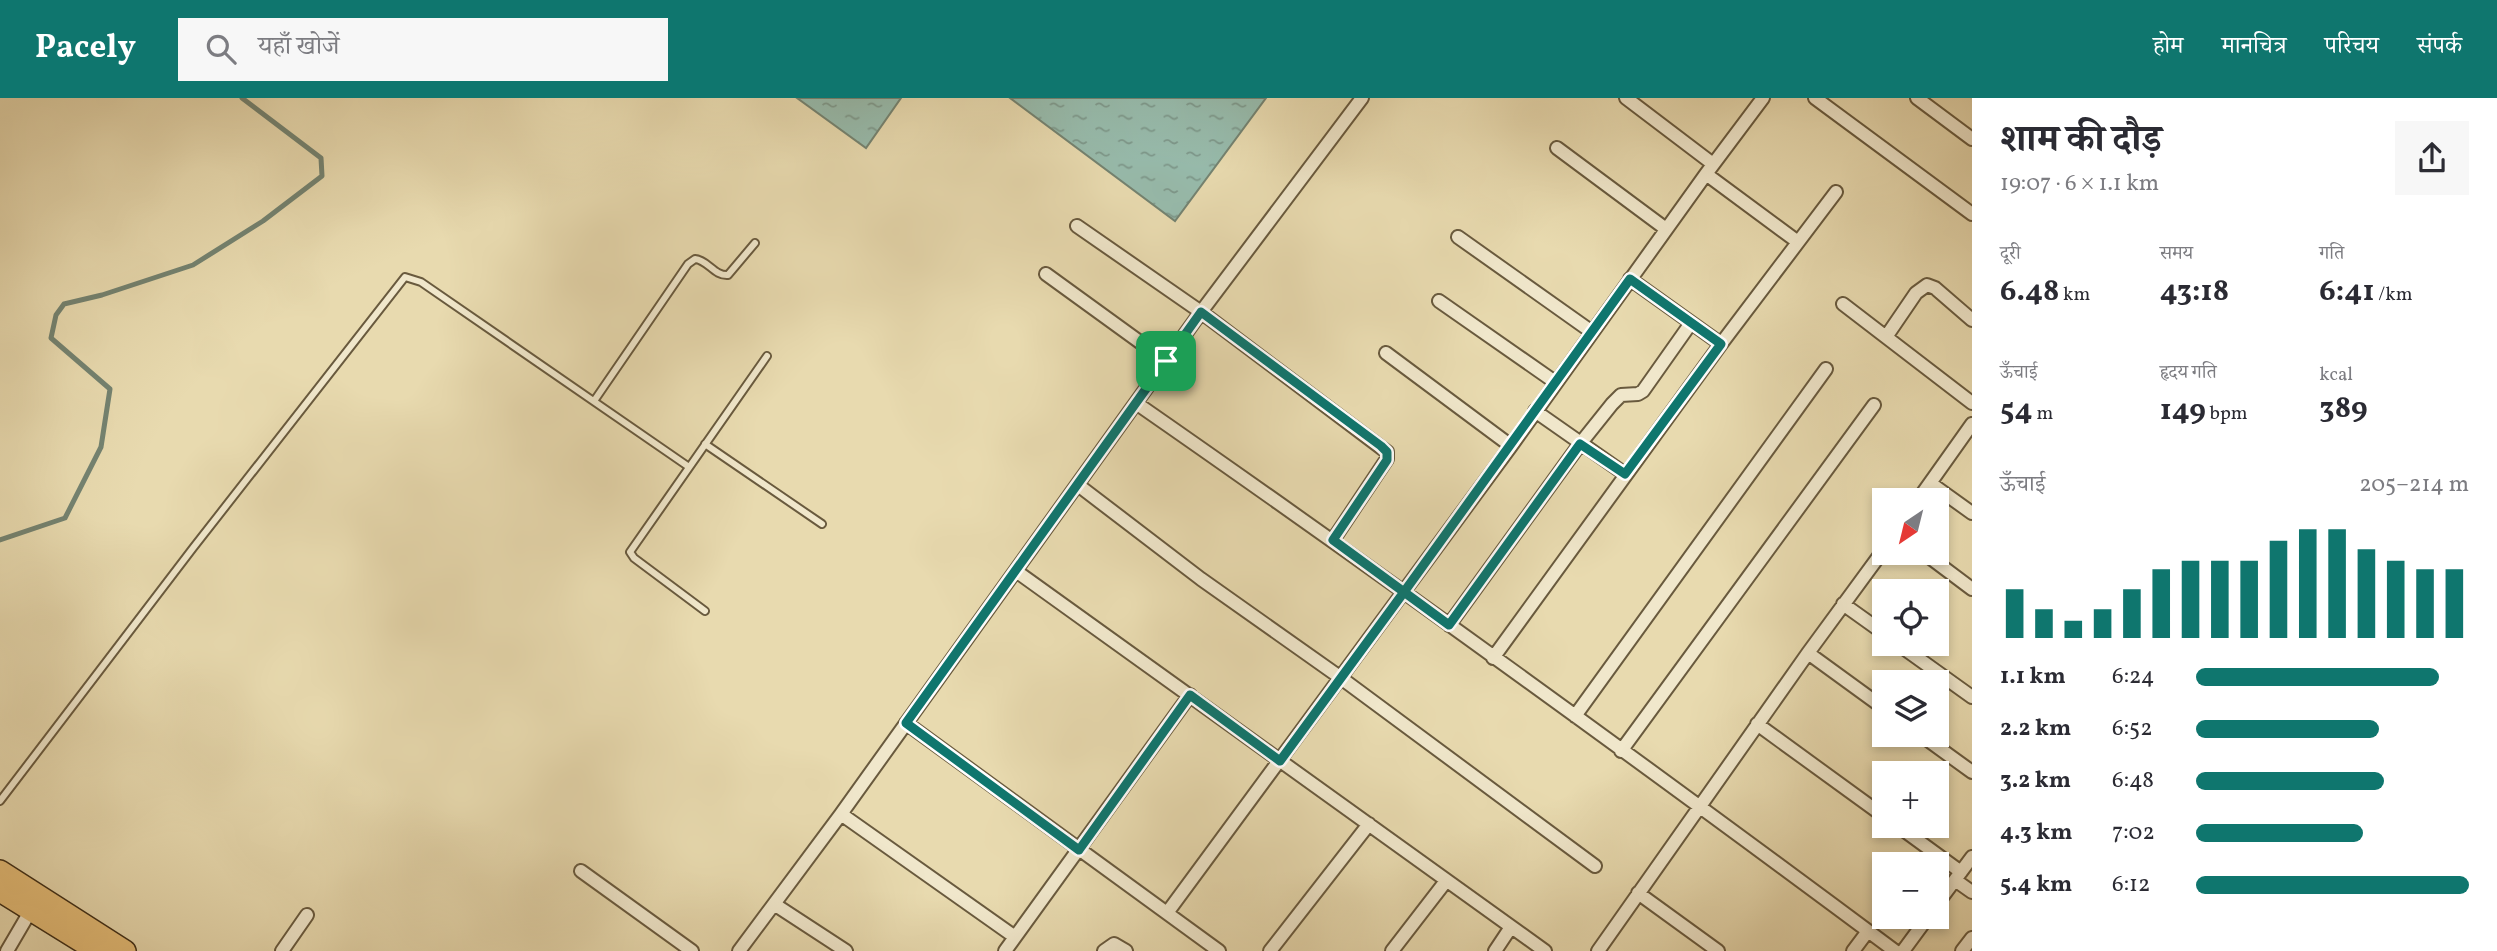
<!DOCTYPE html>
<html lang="hi">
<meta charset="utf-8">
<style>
body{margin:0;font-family:Vollkorn,"Noto Serif Devanagari",serif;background:#f7f7f7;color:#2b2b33;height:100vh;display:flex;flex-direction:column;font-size:26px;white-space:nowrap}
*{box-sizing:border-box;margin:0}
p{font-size:23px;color:#7c7c81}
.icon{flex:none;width:38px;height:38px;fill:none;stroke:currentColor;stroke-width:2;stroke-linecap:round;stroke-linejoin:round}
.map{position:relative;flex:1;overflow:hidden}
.panel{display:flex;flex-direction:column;background:#fff;width:525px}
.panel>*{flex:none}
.needle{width:46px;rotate:215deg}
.fabs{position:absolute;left:1872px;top:390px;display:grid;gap:14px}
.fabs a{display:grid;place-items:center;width:77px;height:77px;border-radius:0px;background:#fff;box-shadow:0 4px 10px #0003;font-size:35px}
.pin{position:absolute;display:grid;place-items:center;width:60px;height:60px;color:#fff;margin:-30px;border-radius:14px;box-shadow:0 4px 10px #0006}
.round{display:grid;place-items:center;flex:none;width:74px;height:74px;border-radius:0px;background:#f7f7f7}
.head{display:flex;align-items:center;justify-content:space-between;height:119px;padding:0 28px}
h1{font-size:38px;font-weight:700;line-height:52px}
.metrics{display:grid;grid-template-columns:repeat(3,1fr);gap:10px;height:119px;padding:7px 28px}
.metrics div{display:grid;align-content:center}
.metrics b{font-size:30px;font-weight:700}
.metrics small{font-size:19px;font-weight:400}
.metrics p{font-size:19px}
.chart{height:196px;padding:14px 28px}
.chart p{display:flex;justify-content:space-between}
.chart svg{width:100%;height:126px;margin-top:7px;stroke:#0f766e;stroke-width:6}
ul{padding:0 28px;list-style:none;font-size:23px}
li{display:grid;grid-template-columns:112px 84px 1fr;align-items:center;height:52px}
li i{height:18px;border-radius:9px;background:#0f766e}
header{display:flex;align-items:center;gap:42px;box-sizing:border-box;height:98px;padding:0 35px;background:#0f766e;color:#fff}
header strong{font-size:33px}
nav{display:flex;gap:38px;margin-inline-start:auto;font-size:24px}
.search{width:490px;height:63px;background:#f7f7f7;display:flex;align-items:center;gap:18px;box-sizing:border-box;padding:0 24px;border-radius:0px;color:#7c7c81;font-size:26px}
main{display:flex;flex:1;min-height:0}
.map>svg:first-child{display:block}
</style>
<header>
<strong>Pacely</strong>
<div class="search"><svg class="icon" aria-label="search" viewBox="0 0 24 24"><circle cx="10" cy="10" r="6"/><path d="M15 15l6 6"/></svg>यहाँ खोजें</div>
<nav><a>होम</a><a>मानचित्र</a><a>परिचय</a><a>संपर्क</a></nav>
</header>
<main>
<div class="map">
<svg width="1972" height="853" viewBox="0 0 1972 853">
<defs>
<pattern id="water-ripples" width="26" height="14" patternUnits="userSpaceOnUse" patternTransform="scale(1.75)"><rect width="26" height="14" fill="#97bbac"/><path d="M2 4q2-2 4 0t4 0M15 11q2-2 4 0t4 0" fill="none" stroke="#7d988b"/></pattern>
</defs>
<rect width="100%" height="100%" fill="#e8daaf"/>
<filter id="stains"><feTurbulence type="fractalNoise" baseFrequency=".00286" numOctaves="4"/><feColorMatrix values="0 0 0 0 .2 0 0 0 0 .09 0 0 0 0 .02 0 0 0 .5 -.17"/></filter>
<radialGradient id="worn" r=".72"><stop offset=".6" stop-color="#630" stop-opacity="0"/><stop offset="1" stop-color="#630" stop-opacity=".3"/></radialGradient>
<path fill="url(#water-ripples)" stroke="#748371" stroke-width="2" d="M797,0H901L866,50Z
M1010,0H1266L1175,123Z"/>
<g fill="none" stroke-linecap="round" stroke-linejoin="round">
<path stroke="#748371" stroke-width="5" d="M0,442L65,420L101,349L110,291L51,240L56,217L64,206L102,197L193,167L263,123L322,78L321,60L242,0"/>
<g stroke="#695a3e" stroke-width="10">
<path id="service" d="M594,303L688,166L695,161C708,162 714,178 728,177L755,145
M705,346L822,426
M705,513L634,460L630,454L767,258
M0,703L193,450L405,179L421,184L689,369"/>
</g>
<g stroke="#695a3e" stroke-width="16">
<path id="minor" d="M1626,0L1713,66
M1815,0L1972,116
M1917,0L1972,41
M1557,50L1666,131
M1706,76L1798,144
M1077,128L1201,214L1387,354V361L1333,442
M1458,139L1592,234
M1046,176L1166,263
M1630,181L1721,246
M1439,203L1555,284
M1843,206L1972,305
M1886,239L1916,195L1927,187L1935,190L1972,222
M1386,255L1511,348
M1136,305C1392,483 1645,667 1895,853
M1535,313L1625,376
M1930,385L1972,415
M1078,387L1201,481L1341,580L1595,768
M1918,402L1972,326
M1924,455L1972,491
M1016,473L1545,853
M1843,506L1885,536
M1449,527L1580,346L1612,306L1621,297L1638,296L1643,293L1691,225
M1898,546L1972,599
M1808,555L1885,611
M1493,560L1721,246L1836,94
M1575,618L1826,271
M906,625L1219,853
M1757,626L1885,719
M1921,637L1972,674
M1621,653L1874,307
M841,716L1015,839
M1898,728L1961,774
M581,773L692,853
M1955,782L1972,794
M1638,795L1718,853
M774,806L846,853
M1937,806L1972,759
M1167,815L1511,348L1706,76L1763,0
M7,853L31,812
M282,853L307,817
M739,853L841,716L1201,214L1362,0
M1005,853L1190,597
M1104,853L1114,846L1126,853
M1270,853L1369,726
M1392,853L1446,783
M1495,853L1511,829
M1598,853L1808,555L1885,450
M1853,853L1868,833
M1903,853L1928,819
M1962,853L1972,840"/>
</g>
<g stroke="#3f2f18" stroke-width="24">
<path id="primary" d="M0,773L125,853
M0,793L97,853"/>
</g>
<use href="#service" stroke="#f0e7cb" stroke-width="6"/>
<use href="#minor" stroke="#f0e7cb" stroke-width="12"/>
<use href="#primary" stroke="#e4bd78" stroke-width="21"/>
</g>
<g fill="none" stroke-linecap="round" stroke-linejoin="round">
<g stroke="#fff" stroke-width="14">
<path id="route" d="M1166,263L906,625L1079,752L1190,597L1280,663L1404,494L1449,527L1580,346L1625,376L1721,246L1630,181L1404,494L1333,442L1387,362V354L1381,348L1201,214L1166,263"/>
</g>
<use href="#route" stroke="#0f766e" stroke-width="9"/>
</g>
<rect width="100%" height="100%" filter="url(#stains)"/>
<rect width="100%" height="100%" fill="url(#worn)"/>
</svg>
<div class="fabs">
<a><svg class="needle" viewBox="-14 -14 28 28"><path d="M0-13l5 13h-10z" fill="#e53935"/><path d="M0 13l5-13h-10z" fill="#7c7c81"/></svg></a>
<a><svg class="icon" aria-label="locate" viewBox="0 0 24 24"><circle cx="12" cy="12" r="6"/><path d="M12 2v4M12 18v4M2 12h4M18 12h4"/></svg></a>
<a><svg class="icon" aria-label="layers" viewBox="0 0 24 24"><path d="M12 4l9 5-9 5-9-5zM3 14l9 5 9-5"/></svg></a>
<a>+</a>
<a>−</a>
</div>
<div class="pin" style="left:1166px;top:263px;background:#1e9e55"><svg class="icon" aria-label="arrive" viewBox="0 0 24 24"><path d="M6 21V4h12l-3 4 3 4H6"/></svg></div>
</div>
<section class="panel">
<div class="head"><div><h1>शाम की दौड़</h1><p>19:07 · 6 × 1.1 km</p></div><a class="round"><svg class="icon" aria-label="share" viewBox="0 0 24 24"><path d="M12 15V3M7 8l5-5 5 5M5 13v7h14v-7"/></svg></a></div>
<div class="metrics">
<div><p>दूरी</p><b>6.48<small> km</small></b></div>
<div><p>समय</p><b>43:18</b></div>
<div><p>गति</p><b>6:41<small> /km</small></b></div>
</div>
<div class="metrics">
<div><p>ऊँचाई</p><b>54<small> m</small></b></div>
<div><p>हृदय गति</p><b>149<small> bpm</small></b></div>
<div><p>kcal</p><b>389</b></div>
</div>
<div class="chart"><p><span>ऊँचाई</span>205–214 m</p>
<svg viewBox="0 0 160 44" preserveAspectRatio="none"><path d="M5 44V27M15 44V34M25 44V38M35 44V34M45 44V27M55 44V20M65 44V17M75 44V17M85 44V17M95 44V10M105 44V6M115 44V6M125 44V13M135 44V17M145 44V20M155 44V20"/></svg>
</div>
<ul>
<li><b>1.1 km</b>6:24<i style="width:89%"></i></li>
<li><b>2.2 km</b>6:52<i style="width:67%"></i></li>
<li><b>3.2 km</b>6:48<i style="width:69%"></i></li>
<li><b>4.3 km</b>7:02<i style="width:61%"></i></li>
<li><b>5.4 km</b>6:12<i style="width:100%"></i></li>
</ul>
</section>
</main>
